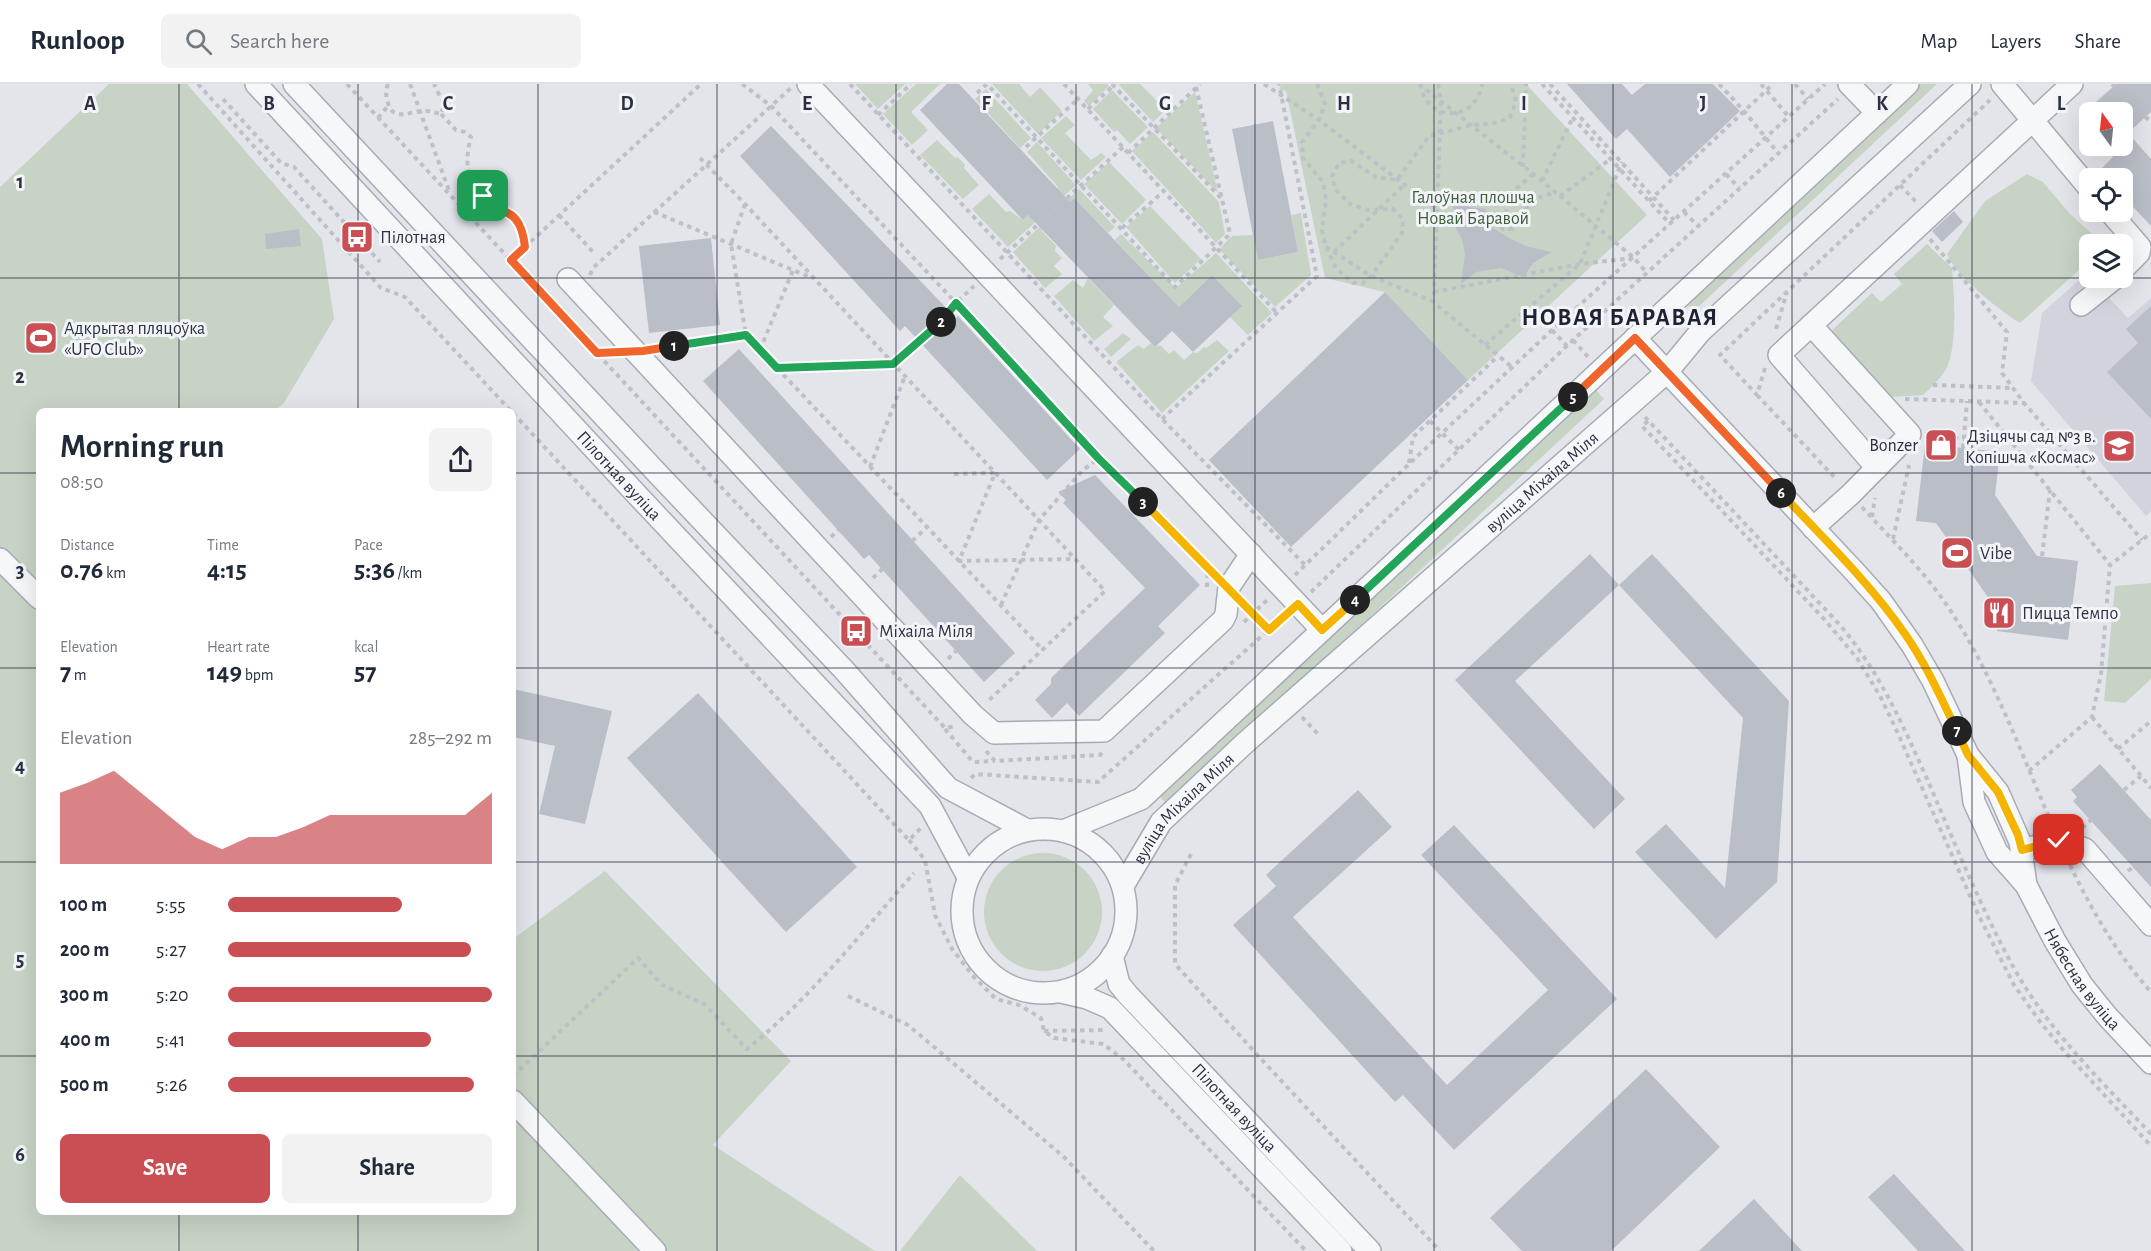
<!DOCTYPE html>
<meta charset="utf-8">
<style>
body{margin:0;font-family:"Alegreya Sans",sans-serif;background:#f2f2f3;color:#1f2937;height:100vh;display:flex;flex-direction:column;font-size:22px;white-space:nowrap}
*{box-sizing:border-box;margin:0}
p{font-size:20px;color:#747a83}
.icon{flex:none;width:33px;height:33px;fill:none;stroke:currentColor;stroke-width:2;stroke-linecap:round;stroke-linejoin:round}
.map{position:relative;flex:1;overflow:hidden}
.details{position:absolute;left:36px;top:324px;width:480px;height:807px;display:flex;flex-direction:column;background:#fff;border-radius:9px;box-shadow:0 6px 24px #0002}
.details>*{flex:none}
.needle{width:39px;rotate:345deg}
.controls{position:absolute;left:2079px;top:18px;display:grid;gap:12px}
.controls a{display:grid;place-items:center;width:54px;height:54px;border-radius:9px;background:#fff;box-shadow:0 6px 24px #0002;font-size:30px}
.pin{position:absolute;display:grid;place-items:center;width:51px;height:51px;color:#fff;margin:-26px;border-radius:12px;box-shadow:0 3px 9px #0006}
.km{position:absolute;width:30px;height:30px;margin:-15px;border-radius:50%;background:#222;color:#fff;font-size:16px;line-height:30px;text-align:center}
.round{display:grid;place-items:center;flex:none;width:63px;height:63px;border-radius:9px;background:#f2f2f3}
.summary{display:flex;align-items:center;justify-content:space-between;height:102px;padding:0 24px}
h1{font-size:33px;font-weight:600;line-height:45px}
.figures{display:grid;grid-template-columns:repeat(3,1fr);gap:9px;height:102px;padding:6px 24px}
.figures div{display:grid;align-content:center}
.figures b{font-size:26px;font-weight:600}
.figures small{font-size:16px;font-weight:400}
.figures p{font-size:16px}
.chart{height:168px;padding:12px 24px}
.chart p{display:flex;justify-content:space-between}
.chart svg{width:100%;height:108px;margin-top:6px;fill:#c94f54;opacity:.7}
.action{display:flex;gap:12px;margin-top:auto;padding:12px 24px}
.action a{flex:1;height:69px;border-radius:9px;background:#c94f54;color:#fff;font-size:24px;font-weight:600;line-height:69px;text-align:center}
.action a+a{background:#f2f2f3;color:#1f2937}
ul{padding:0 24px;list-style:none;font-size:20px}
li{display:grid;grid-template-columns:96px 72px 1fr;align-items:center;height:45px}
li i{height:15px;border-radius:8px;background:#c94f54}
header{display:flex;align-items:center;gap:36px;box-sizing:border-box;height:84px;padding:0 30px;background:#fff;border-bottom:2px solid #e0e1e3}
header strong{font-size:28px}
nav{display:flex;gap:33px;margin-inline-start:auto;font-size:21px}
.search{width:420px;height:54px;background:#f2f2f3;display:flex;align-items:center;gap:15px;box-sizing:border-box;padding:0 21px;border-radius:9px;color:#747a83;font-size:22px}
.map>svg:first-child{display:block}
</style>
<header>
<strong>Runloop</strong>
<div class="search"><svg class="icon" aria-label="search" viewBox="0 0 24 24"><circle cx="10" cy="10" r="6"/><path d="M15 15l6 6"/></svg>Search here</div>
<nav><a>Map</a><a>Layers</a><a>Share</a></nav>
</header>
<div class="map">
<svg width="2151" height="1167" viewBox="0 0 2151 1167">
<rect width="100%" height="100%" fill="#e3e5eb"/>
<path fill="#d1d4dc" d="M2086,190L2128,234L2151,214V427L2146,432L2031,297L2042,229Z"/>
<path fill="#c7d4c5" d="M109,0H187L322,155L334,235L284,319L274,327H39V494L19,508L39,528V1128H513V855L605,787L791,977L713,1061L875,1167H0V103Z
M855,0H905L878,25Z
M916,0H940L911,28L928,46L912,61L883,30Z
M992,0H1019L1030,13L1040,3L1062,27L1038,50Z
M1088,0H1107L1109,2L1089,22L1084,17L1093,6Z
M1120,0H1140L1166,26L1153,38L1119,1Z
M1282,0H1526L1647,131L1468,296L1385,208L1325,194L1286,7L1279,5Z
M1921,0H1937L1694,227L1687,220Z
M986,5L1031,54L1020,64L975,15Z
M1112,6L1148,43L1130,60L1117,46L1114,48L1093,25Z
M1195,8L1218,109L1156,44Z
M1066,32L1075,41L1065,49L1091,76L1101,69L1106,73L1081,96L1041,54Z
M1153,48L1219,118L1225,150L1216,159L1132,67Z
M937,56L955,74L958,73L965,81L964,84L979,101L963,115L920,71Z
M1037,58L1076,101L1008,163L972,125L989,110L1006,128L1010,127L1023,136L1058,103L1027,68Z
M1109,78L1146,116L1122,140L1084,100Z
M2027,90L2043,98L2070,130L2103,160H2090L2089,177L2020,239C2000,227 1955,191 1947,170L1985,117Z
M1079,105L1115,143L1108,149L1074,114L1041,146L1056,162L1055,167L1062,174L1054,182L1062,190L1045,204L1013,168Z
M1150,122L1201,175L1175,199L1126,143Z
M1301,129L1311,191L1275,223L1219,165L1232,152L1253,151L1258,176L1298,168L1291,131Z
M1121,150L1176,204L1216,169L1272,229L1248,251L1230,233L1241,221L1212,191L1179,223L1115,156Z
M1927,160L1952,184C1954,211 1959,269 1943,290C1937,298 1930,304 1923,311L1890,313L1830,248L1872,209L1881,218L1902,200L1894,190Z
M1088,194L1114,221L1103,233L1113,242L1094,257L1054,212L1073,196L1083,204Z
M1123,249L1131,255L1111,273L1104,265Z
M1217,256L1229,267L1162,329L1116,278L1138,261L1144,265L1151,259L1155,263L1160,261L1169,270L1174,266L1184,276L1193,268L1197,269L1204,263L1206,264Z
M1593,303L1604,315L1168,721L1156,709Z
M2151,499V595L2125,619L2104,617L2115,502Z
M984 828a59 59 0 1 1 118 0a59 59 0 1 1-118 0Z
M960,1091L1037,1167H900Z"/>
<path fill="#babec7" d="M947,0H959L1070,118L1074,114L1179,223L1212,191L1242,222L1193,268L1172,247L1155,263L1028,131L1023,136L920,26Z
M1567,0H1622L1632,11L1645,0H1713L1740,27L1670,93L1627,45L1616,55Z
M2116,0H2151V28L2128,49L2151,75V142L2122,111V94H2107L2100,86L2113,73L2102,62H2122V28H2085Z
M1273,37L1298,168L1258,176L1232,45Z
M771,42L956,234L958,232L1080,365L1047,396L905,242L900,247L740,72Z
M1448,108L1469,123L1486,125L1491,143L1511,155L1529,163L1552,168L1533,179L1524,193L1501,184L1476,188L1461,200L1465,170L1462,155L1455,143L1456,133Z
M1954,127L1963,138L1942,158L1932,147Z
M299,145L301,162L266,165L265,150Z
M711,154L720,241L649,249L639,162Z
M1385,208L1468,296L1291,463L1209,376Z
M2151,222V335L2107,288L2138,259L2126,245Z
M739,265L1015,569L984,598L869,471L864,475L703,297Z
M1925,360L2000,368L1995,411L2037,472L2078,477L2068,556L1997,547L1999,529L1936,439L1916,437Z
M1095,391L1200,501L1158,542L1165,549L1079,632L1067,619L1052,634L1035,616L1051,600V594L1145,504L1063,419L1066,416L1058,408Z
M1590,470L1619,501L1515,597L1625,715L1594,745L1455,596Z
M1652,470L1789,617L1777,798L1716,855L1635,768L1666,740L1725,804L1743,634L1619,501Z
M513,605L612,627L585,740L539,730L555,662L513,653Z
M698,609L857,783L786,848L627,674Z
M2100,680L2151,736V803L2073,717L2077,713L2071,706Z
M1358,706L1392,743L1293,833L1447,1001L1548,906L1421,771L1454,741L1617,915L1454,1066L1403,1011L1395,1018L1233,841L1276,802L1266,791Z
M1646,985L1720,1063L1611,1167H1522L1490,1134Z
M1894,1090L1965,1167H1918L1868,1113Z
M1754,1115L1802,1167H1699Z"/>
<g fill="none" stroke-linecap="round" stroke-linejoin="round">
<g stroke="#a8abb5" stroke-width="24">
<g id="minor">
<path id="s1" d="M256,0L640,414L930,722L968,793"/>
<path d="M294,0L657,389L844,586L948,704L1027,746"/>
<path d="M808,0L1322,546"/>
<path d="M1849,0L1877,29"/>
<path d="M2002,0L2090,105"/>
<path d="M2110,128L2140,163L2139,169L2122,186"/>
<path d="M568,195L973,631L994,649L1104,647L1223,536L1226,530L1229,503L1251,470"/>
<path d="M2081,221L2115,194"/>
<path d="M1811,241L1910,350L1851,410L1813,444"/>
<path d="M1635,254L1854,487L1881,517L1912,561L1933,597L1968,671L1998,708L2020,758L2026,801"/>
<path d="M1877,384L1779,271L2072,0"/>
<path d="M0,475L39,514"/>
<path id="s2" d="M1968,671L1974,718L1997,768L2026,801L2055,857L2082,901L2107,932L2151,979"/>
<circle cx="1044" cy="827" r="82"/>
<path d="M1063,747L1141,715L1908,0"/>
<path d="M2022,766L2059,756L2085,765L2151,841"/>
<path id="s3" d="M1123,802L1161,738L1245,659L1667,288L1700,248L1970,0"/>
<path id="s4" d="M1112,872L1119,900L1128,911L1370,1167"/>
<path d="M1061,908L1087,914L1110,924L1341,1167"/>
<path d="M513,1017L655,1167"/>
</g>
</g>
<path stroke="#bdc0c6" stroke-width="4" stroke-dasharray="4.5 4.5" stroke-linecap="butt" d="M198,0L381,204L405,213L511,327
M347,0L945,644L957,642
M388,0C385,8 386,12 388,19C394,40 413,25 427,27C432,27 436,29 441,30L444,21L434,0
M410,0L450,109
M742,0L771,22L956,219L1099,374L1214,489
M850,0L1162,335L1305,481
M1064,0L1277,229
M1112,0L1221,114
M1264,0L1319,36L1438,126
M1317,0L1325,20L1319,36L1302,58L1303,74L1323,98L1326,115L1322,146L1326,163L1336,184L1353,199H1363L1371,192L1402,149L1403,135L1393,125L1368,126L1350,120L1335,105L1332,92L1339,79L1351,77L1376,93L1397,96L1429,52L1472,41L1497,39L1510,33L1516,18L1511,0
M1419,0L1542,97L1634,174L1647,189
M1420,0C1427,39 1476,39 1482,0
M1438,0L1441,17L1434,208L1432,217L1512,283
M1542,0L1670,140
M1550,0L1674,136
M1719,0L1744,27L1778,69
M1761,0L1789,33
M1795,0L1808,15
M2112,0L2114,2
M977,9L987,0L1175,203L1230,150L1196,3
M223,15L281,79L294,83L380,178
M1088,25L1114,1
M441,30L456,46L465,48L471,53C466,71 465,90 477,106C481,112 486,115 488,122V124L468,130
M878,31L911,0
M2145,33L2151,37
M378,34L388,22
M1026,63L1078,15
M1128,69L1200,0
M700,74L745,120L1105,507L987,618
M1523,83L1526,0
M1533,90L1513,108L1501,141L1503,145H1512C1530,126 1523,114 1556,109
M1726,90L1739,104
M1542,97L1573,33
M1900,101L1916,118
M1560,112L1612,74
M1649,117L1773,0
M745,120L731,160L746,251L1043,566
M488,124C515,126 521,137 525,162
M654,128L812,194
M1684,128L1698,142
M559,131L595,170
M1122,144L1164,107
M1930,155L2007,248L2002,289L2024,319L2142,456
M1326,163L1371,192L1432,217
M1334,168L1404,101
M1000,175L1123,63
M511,176L701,0
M590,191L593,184L791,4
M1434,208L1580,180L1633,174
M1776,245L1787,208
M1552,246L1567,262
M1573,256L1588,273
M1485,261L1580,180L1622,78
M658,264L746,251
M760,266L793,186
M777,284L893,280L945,234L956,219L974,202
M1765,284L1757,311L1720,271L1990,16
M1933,301L2012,304
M1757,311L1837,396
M1905,315L2024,319
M1979,318L2110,481
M513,329L903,750L909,756L921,744
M1645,333L1840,541C1880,589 1902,639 1927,695C1955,759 1981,825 2015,886C2050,948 2103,999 2151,1050
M1162,335L1317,192L1279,0
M1430,337L1459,366
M1648,337L1642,342L1824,535L1857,574L1880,612L1895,643L1979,832L2014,901L2041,939L2065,968L2151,1062
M1927,352L1964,355
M1963,364L1967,317
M1409,379L1413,353L1498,272
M870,383L905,292
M954,390L995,389L959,477L1074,475
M1862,423C1891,455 1922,485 1946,520C1990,584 2020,666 2051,738
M1872,433L1875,414
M831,453L838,446
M1893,455L1909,381
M2042,472L2050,406
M1295,491L1409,380L1552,246L1825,0
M873,494L927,443
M1207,503L1208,484
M1311,508L1573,256L1838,15
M1001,521L1039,436L1083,386L1099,374
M1247,522L1269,546
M1244,538L1267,516
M843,557L856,547
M948,575L956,567
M1302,633L1318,650
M2092,633L2151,704
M945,645L973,678L994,677
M2118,665L2151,637
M986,667L995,677L1100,671L1104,667
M2029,687L2092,633L2101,590L2110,481L2151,449
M971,694L975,690L1098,698L1283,533
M2124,706L2141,692
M2082,744L2091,736
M909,756L925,776L935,831L952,865L974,893L996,915L1019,921L1041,934L1044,947L1054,954L1103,960L1123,975L1306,1167
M1191,770L1175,801V880L1262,976L1440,1167
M2070,781C2092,827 2117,870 2151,908
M2128,787L2137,780
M848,912L908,941L1064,1073L1154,1167
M1044,947L1103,946
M513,992L638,874L662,901L704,920L747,965C810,915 861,849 914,789"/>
<use href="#minor" stroke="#f6f7f9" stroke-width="21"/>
</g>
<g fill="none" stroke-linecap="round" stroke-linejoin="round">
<g stroke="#fff" stroke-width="12">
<path id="split-1" d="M483,112L488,119V124C514,126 522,137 525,163L511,176L597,269L643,267L674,262"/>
</g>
<g stroke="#fff" stroke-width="12">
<path id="split-2" d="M674,262L746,251L777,284L893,280L941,238"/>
</g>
<g stroke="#fff" stroke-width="12">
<path id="split-3" d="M941,238L956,219L1098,374L1143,418"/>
</g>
<g stroke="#fff" stroke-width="12">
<path id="split-4" d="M1143,418L1269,546L1298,520L1322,546L1355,516"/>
</g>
<g stroke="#fff" stroke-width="12">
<path id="split-5" d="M1355,516L1573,313"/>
</g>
<g stroke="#fff" stroke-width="12">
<path id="split-6" d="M1573,313L1635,254L1781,409"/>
</g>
<g stroke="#fff" stroke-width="12">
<path id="split-7" d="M1781,409C1824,455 1870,499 1905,550C1926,580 1941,614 1957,647"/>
</g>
<g stroke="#fff" stroke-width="12">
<path id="split-8" d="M1957,647L1968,671L1998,708L2018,751L2022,766L2059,756"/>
</g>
<use href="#split-1" stroke="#f0652b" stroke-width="8"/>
<use href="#split-2" stroke="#22a559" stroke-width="8"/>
<use href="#split-3" stroke="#22a559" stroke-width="8"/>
<use href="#split-4" stroke="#f5b400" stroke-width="8"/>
<use href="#split-5" stroke="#22a559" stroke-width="8"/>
<use href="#split-6" stroke="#f0652b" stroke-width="8"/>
<use href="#split-7" stroke="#f5b400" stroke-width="8"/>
<use href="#split-8" stroke="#f5b400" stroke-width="8"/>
</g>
<path fill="none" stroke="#2c3142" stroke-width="1.5" stroke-opacity="0.55" d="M179,0V327M358,0V327M538,0V1167M717,0V1167M896,0V1167M1076,0V1167M1255,0V1167M1434,0V1167M1613,0V1167M1792,0V1167M1972,0V1167M0,194H2151M0,389H39M513,389H2151M0,584H39M513,584H2151M0,778H39M513,778H2151M0,972H39M513,972H2151M179,1128V1167M358,1128V1167"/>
<defs>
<g id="bus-square" transform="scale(1.725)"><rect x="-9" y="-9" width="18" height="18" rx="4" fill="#c94f54" stroke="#f3f4f8"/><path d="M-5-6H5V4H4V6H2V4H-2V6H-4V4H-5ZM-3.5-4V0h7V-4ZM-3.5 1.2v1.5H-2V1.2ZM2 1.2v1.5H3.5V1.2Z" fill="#fff"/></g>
<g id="stadium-square" transform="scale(1.725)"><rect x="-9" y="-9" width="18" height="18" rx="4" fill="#c94f54" stroke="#f3f4f8"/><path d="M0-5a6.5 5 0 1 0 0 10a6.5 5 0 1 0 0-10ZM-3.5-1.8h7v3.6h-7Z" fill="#fff"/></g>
<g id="shop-square" transform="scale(1.725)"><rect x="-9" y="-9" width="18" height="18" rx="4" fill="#c94f54" stroke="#f3f4f8"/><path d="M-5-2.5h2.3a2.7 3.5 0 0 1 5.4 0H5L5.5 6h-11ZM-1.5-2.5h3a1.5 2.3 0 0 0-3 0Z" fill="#fff"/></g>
<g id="school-square" transform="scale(1.725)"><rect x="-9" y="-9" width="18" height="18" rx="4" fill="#c94f54" stroke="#f3f4f8"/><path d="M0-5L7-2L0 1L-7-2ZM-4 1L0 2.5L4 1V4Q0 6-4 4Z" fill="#fff"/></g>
<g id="restaurant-square" transform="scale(1.725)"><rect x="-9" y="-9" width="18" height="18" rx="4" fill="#c94f54" stroke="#f3f4f8"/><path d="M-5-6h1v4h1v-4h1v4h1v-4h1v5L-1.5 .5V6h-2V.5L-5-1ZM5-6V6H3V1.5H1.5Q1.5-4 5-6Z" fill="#fff"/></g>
</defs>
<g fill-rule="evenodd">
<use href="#bus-square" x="357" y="153"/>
<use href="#stadium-square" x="41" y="254"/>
<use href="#shop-square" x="1941" y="361"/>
<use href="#school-square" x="2119" y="362"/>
<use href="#stadium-square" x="1957" y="469"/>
<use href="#restaurant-square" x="1999" y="529"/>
<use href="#bus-square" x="856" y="547"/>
</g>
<g text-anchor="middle" stroke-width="6" stroke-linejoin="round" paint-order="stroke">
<g font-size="18" fill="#3c5d39" stroke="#f3f4f8">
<text x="1473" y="119">Галоўная плошча<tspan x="1473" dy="21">Новай Баравой</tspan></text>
</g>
<g font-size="18" fill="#2c3142" stroke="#f3f4f8" text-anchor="start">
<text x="380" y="159">Пілотная</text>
<text x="64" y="250">Адкрытая пляцоўка<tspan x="64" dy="21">«UFO Club»</tspan></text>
<text x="2096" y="358" text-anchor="end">Дзіцячы сад №3 в.<tspan x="2096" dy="21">Копішча «Космас»</tspan></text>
<text x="1918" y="367" text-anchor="end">Bonzer</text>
<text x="1980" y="475">Vibe</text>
<text x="2022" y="535">Пицца Темпо</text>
<text x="879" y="553">Міхаіла Міля</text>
</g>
<g font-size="18" fill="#2c3142" stroke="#f3f4f8">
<text dy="6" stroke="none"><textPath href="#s1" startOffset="534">Пілотная вуліца</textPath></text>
<text dy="6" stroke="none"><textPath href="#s3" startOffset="585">вуліца Міхаіла Міля</textPath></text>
<text dy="6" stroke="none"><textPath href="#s3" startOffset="99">вуліца Міхаіла Міля</textPath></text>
<text dy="6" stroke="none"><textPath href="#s2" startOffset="256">Нябесная вуліца</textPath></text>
<text dy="6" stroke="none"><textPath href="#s4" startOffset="198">Пілотная вуліца</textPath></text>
</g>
<g font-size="24" font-weight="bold" letter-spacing="1.5" fill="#1e2333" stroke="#f3f4f8">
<text x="1620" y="241">НОВАЯ БАРАВАЯ</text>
</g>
</g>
<g font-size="20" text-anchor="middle" font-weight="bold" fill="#2c3142" stroke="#f3f4f8" stroke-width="6" stroke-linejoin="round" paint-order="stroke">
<text x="90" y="26">A</text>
<text x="269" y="26">B</text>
<text x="448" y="26">C</text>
<text x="627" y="26">D</text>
<text x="807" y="26">E</text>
<text x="986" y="26">F</text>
<text x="1165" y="26">G</text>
<text x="1344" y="26">H</text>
<text x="1524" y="26">I</text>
<text x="1703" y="26">J</text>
<text x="1882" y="26">K</text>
<text x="2061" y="26">L</text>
<text x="20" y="104">1</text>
<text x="20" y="299">2</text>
<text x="20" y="493">3</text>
<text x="20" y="688">4</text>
<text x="20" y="882">5</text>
<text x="20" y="1077">6</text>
</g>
</svg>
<div class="controls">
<a><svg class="needle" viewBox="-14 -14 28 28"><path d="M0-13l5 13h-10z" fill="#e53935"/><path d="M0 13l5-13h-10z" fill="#747a83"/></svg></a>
<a><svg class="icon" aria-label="locate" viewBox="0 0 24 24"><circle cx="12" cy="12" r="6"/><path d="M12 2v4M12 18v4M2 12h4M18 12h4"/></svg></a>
<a><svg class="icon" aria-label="layers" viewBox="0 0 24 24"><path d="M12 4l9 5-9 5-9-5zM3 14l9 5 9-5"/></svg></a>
</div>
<div class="pin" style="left:483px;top:112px;background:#1e9e55"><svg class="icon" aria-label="arrive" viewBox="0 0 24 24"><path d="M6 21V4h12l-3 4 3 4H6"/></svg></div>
<div class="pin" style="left:2059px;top:756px;background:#d93025"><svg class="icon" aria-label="check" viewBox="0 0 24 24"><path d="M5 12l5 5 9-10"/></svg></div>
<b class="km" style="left:674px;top:262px">1</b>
<b class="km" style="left:941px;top:238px">2</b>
<b class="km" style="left:1143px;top:418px">3</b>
<b class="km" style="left:1355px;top:516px">4</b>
<b class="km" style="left:1573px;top:313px">5</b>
<b class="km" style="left:1781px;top:409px">6</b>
<b class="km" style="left:1957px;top:647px">7</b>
<section class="details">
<div class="summary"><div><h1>Morning run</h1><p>08:50</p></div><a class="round"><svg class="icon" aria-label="share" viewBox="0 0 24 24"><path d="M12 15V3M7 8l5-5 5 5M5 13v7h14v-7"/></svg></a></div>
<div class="figures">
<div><p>Distance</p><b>0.76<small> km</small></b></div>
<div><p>Time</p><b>4:15</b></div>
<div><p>Pace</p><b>5:36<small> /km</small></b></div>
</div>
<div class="figures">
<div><p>Elevation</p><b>7<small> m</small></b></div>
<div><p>Heart rate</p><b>149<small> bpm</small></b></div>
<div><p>kcal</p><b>57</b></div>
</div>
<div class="chart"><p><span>Elevation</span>285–292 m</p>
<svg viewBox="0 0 160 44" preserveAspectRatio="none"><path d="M0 44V15L10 11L20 6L30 15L40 24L50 33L60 38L70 33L80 33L90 29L100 24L110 24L120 24L130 24L140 24L150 24L160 15V44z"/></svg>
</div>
<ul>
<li><b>100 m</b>5:55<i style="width:66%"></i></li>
<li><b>200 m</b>5:27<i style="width:92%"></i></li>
<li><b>300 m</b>5:20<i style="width:100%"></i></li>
<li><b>400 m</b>5:41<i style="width:77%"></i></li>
<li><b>500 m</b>5:26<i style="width:93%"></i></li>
</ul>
<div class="action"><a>Save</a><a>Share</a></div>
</section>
</div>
